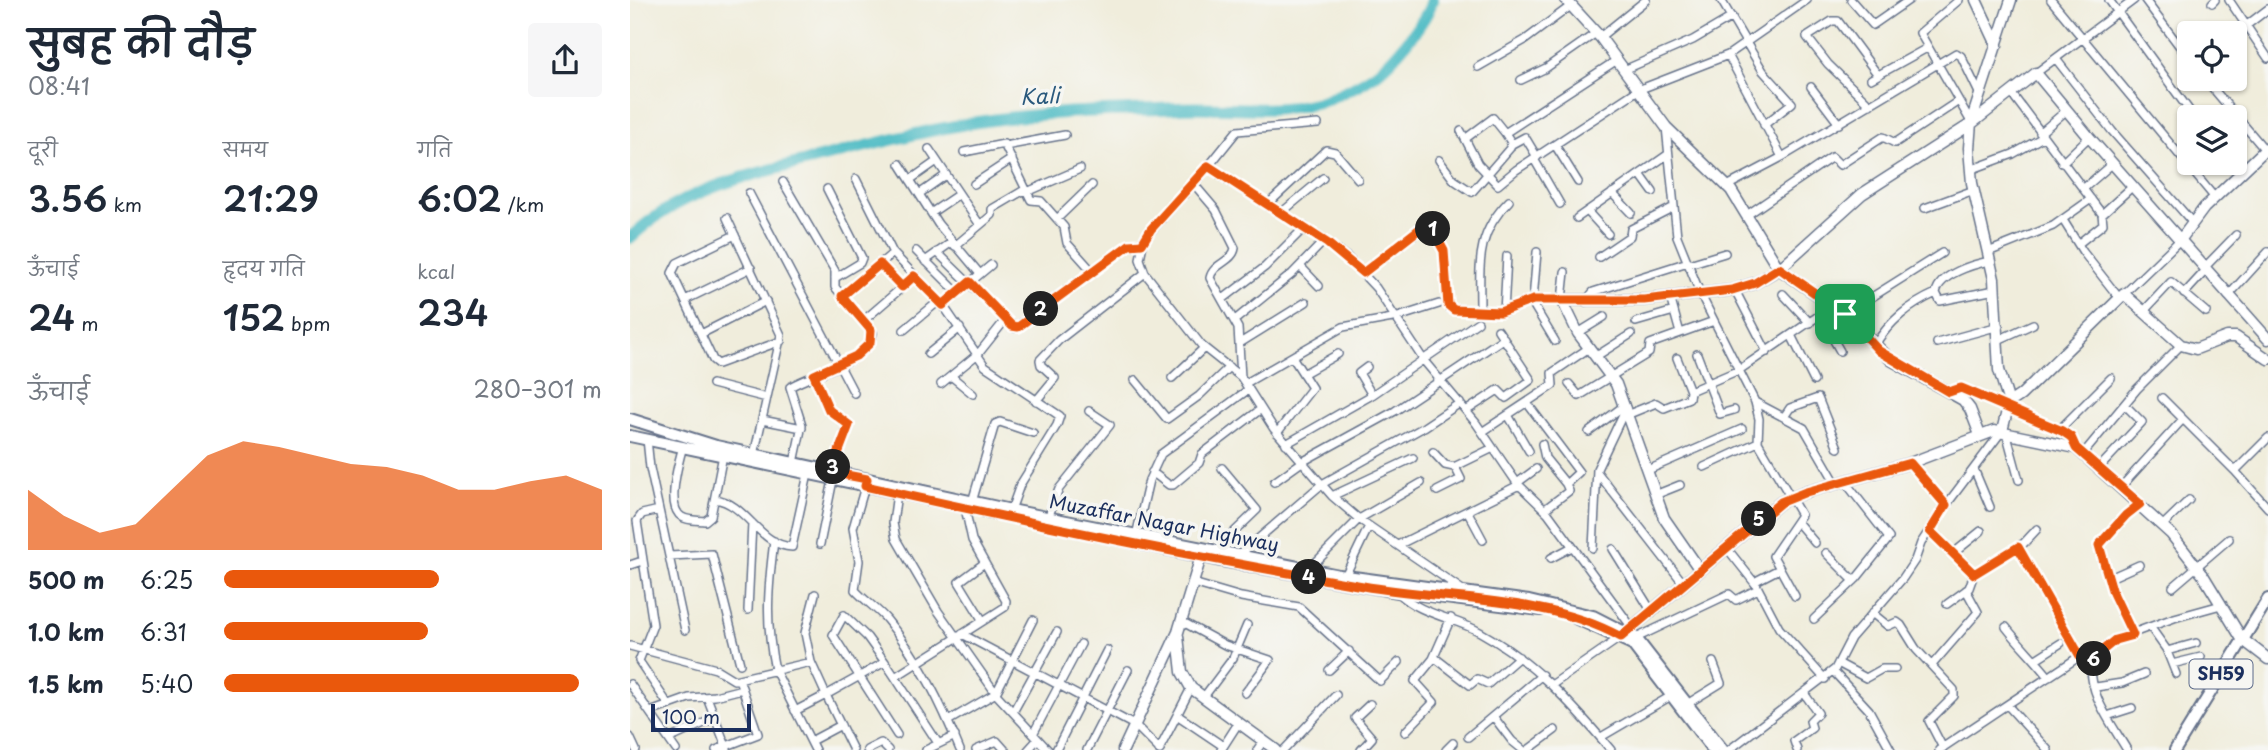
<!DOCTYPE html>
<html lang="hi">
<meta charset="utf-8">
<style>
body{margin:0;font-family:"Playpen Sans","Playpen Sans Deva",sans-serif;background:#f6f6f7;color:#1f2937;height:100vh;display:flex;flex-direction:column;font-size:26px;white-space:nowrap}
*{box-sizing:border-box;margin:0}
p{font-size:23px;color:#747a83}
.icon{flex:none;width:38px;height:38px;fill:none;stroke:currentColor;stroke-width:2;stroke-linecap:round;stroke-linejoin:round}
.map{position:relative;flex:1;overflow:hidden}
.sheet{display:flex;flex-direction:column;background:#fff;width:630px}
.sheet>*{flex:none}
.tools{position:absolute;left:1547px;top:21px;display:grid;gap:14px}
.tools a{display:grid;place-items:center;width:70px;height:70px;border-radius:7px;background:#fff;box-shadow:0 2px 5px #0004;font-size:35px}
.scale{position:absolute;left:21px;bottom:18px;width:100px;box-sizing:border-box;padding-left:7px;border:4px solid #1b2f5e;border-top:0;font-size:19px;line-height:24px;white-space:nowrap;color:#1b2f5e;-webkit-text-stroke:5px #f6f6f2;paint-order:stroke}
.pin{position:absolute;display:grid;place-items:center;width:60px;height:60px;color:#fff;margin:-30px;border-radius:14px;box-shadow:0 4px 10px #0006}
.km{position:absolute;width:35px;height:35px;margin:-18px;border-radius:50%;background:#222;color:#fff;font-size:19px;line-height:35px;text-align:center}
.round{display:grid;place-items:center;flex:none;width:74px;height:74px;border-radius:7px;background:#f6f6f7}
.overview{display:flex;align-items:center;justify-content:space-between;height:119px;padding:0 28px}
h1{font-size:38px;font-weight:600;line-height:52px}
.metrics{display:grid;grid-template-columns:repeat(3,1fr);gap:10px;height:119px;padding:7px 28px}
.metrics div{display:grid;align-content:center}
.metrics b{font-size:35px;font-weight:600}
.metrics small{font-size:19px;font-weight:400}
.metrics p{font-size:19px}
.chart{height:196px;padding:14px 28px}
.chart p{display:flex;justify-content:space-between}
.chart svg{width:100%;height:126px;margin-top:7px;fill:#ea580c;opacity:.7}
ul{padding:0 28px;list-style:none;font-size:23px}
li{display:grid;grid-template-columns:112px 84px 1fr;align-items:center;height:52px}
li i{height:18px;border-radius:9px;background:#ea580c}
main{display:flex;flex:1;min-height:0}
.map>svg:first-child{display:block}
</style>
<main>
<section class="sheet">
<div class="overview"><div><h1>सुबह की दौड़</h1><p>08:41</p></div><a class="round"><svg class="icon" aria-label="share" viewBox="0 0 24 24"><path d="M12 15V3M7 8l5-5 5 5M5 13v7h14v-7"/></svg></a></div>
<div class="metrics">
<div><p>दूरी</p><b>3.56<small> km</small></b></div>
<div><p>समय</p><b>21:29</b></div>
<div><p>गति</p><b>6:02<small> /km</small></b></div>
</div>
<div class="metrics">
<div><p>ऊँचाई</p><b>24<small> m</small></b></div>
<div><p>हृदय गति</p><b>152<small> bpm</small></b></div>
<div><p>kcal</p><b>234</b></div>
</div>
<div class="chart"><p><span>ऊँचाई</span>280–301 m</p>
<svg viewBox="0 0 160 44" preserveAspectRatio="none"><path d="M0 44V23L10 32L20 38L30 35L40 23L50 11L60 6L70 8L80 11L90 14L100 15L110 18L120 23L130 23L140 20L150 18L160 23V44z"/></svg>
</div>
<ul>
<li><b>500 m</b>6:25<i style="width:57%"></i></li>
<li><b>1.0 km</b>6:31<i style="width:54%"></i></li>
<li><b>1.5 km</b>5:40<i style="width:94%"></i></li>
</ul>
</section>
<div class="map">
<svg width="1638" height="750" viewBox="0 0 1638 750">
<rect width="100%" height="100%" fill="#f6f6f2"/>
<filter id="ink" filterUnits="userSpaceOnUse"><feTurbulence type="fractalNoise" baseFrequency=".0143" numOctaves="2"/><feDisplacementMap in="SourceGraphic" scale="14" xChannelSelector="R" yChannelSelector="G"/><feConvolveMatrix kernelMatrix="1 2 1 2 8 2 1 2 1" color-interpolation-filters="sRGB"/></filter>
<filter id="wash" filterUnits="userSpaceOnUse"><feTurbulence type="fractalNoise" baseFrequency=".00686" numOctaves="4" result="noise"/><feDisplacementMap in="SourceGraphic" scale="28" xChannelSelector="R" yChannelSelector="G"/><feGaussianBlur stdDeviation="1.57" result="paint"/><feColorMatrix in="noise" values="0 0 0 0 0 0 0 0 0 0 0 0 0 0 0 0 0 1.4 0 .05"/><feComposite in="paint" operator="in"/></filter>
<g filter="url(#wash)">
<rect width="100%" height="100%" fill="#f0eddc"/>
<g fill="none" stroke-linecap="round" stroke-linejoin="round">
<path stroke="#4dbbc4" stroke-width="12" d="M0,238C51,189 115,176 182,160C244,144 306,127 369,119C428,111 490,111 549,108C595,105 653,116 697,99C712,93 731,84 744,75C761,63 798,20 802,0"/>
</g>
</g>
<g filter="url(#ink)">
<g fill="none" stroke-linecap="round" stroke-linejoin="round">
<g stroke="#66728a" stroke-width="10">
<path id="street" d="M1091,0L1133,71L1162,103L1134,125
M1221,0L1243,25L1279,0
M1329,0L1290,33L1341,122
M1421,0L1585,198
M1479,0L1564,117
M1515,0L1559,59
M1599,0L1638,58
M1582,3L1585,0
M1617,25L1638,9
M970,37L1016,0
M1098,55L1152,157
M1426,59L1482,131L1562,222
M848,67L895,40L942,5
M994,70L1063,40L1102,17
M1406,73L1504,0
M1241,79L1297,48
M1575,79L1635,150
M891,80L916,68L966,33
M1181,87L1209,124
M1382,94L1472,214L1503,186
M1240,105L1198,64L1177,37L1202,21H1208L1248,75
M1036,127L1047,236L1070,293L1125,402L1129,419L1128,442L1171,515L1143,556L1165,596
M831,131L848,164L868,185L886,170L1008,90L1098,55L1177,0
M1410,133L1437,110
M835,139L863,118L875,133
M882,144L895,137L907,157
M925,145L948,182
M375,146L435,135
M299,149L350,225
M334,152L374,144L401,200L411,201L434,227L437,243L463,272
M904,159L930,204
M809,160L824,180L842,192L880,148L881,142L875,133L987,60
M1432,163L1459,137
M1603,163L1612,173
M270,164L308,224L350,274
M578,167L607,131L688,124
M1340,170L1383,154L1413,137
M1010,174L1023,192
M226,179L263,253L313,305L355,366L430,416L427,425L390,485L381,510
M280,180L307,161
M153,182L205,271V287L243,333C236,365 184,372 160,387L172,425L164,463
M563,183L586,210L605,248C603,262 583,263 580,278L608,328L611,377
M344,184L382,159
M1097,186L1152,157L1326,53L1331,56L1350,95
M197,189L232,258L230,263L205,278
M1453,189L1483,163
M397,192L450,169
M119,193L224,393
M982,193L1001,213
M289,194L316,175
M637,205L696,150L705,152L728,179
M1295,208L1344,190
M957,211L978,234
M301,213L329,194
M651,213L693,178
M1117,215L1202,157L1210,165L1253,137L1265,143L1327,102
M97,218L151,335L124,455
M947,218L1037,155
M427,219L462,185
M1433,220L1453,252L1490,299
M105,235L47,263L42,273L83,360L88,364L151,341
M1448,244L1473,224L1472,214
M325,246L362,215V209L396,189
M286,251L328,293
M307,252L385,328L499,245L512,244
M1358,252L1423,226L1461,199
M969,257L1000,236L1001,229L1042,208
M295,261L322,242
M250,264L272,287
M1059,264L1095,253
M670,266L689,286
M1575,267L1606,235
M733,273L796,225L801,227L814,252L818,305L821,309L870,312L903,300H932L935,272
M1105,290L1137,352
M1306,293L1310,301L1365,290
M1153,294L1180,323
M1494,294L1551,239
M1554,294L1577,269
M212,296L263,253
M1598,296L1638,252
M1040,297L1050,333
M593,299L635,267L675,227
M55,300L121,268
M903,300L907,252
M901,301L925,341
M955,302L963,292L1058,262
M313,305L361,265
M850,310C850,264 845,235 879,201
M874,312L877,256
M1513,312L1541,282L1576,312
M1215,314L1312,253
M1190,316L1210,351
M605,320L662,274L694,241
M233,321L284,277
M1006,322L1044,311
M274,330L309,301
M948,333L974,317
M71,334L136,301
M1162,337L1184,381
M1368,340L1403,324
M610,343L676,302
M1307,343L1369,326
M1244,346C1260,321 1279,305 1306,293C1309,274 1344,264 1360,261
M298,354L330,328
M1067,354L1090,414L1104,410
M965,357L1001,334
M1047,358L1060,391
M737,367L729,373L742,395
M673,374L708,354
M184,375L199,410L219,425L201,472
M321,376L343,394
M542,378L574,348
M505,380L537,419L569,396L599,367
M616,383L713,327L768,317L809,304
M82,384L137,398
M311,384L349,353L376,319
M939,384L949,396L1019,353L1020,344L1084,321
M1319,392L1331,388L1432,431L1441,437L1446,448
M1532,398L1605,471L1638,438
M406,401L425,378L411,365L410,360L429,340L515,273
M1125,402L1174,428L1207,485
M897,403L949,472L936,484L939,491L915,509
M836,411L868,390L876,398L901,380L868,330
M999,414L1026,403L1034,408L1059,398L1060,391L1109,370L1203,306
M878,415L899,451
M1154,417L1160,408L1188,398L1208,448
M132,420L172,428
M1429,430L1481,378
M852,432L923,385L922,373L959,348
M959,432L995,405
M1376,432L1389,480
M647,433L682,388L663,358
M17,439L20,468L55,630
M656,444L742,395L848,322
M912,444L915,458L936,484
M53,446C49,461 35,507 52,517C58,521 69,520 75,521L81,516L93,455
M803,452L815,465L824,467L863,448
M1453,454L1507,389L1551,345
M1280,463L1316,505
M1074,467L1128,442
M1469,468L1512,422L1495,405
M1344,469L1360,507
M1018,470L1112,429
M1605,471L1638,508
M522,472L539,485H543L569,463L572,454L631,409
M967,472L1054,584
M644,482L672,462L765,411L874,338
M236,483L223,528L229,561L225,590C235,601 248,609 257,620C290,660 311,703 330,750
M887,483L906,469
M1491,487L1553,419
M807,491L831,479L825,467
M267,493L263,523L266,539L308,611L367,695L418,750
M1025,495L1050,485
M702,496L783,458
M85,499C116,503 130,546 162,547L178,474
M342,502L365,424L370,422L403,433
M29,510L12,514L7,521L23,625L9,661L38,704
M838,512L853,540
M418,518L429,489L480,425L459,411
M1168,523L1185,543
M1533,525L1559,500
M1300,531L1344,574L1339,588L1317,604
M506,536L519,480L531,454L619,389
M144,541C138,588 135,623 145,670L185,750
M190,544L203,480
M768,545L889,485
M1096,547L1127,586L1149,628L1195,679
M1388,547L1450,656
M963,548L967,469L996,408
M983,549L1022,612
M1325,552L1351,531
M591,553L601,535L627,510L592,468
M1196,553L1224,581
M39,556L82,554L110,664
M608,556L692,484L794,427L830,403
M921,558L942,547
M0,565L12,561
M679,569L729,519L791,483
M1344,574L1394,543L1407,529
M715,576L739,526
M1480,578L1509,565
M1124,582L1149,569
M563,583L611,597L669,607L750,681L769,662
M1543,587L1599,539
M834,591L729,519L702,496L644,429L611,377L572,346L515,273L510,259L514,239L578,167L697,243L717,257L746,288L795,362L846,423L887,483L918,513L1003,629
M769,593C789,614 825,618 850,632C904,662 942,704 981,750
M118,610L122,523
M1242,613L1258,626L1267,622L1271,625L1286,649L1324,690V696L1299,721L1313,748
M1184,619L1226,579L1259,538L1216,483
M353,621L329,582L353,564
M551,621L595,645L640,660L615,693
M1376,627C1390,645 1405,659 1419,677
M1521,628L1536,649L1546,674
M332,634L506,726L530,750
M1502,635L1483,593L1469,545L1496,515L1510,504
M1006,638L1099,594L1106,600L1128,589
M0,646L86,669L104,680L181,662L196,695L255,662L265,677L375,607L376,601L342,540L335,508
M1537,651L1566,643
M804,657L840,685L847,679L858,684L889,657
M1406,659L1431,643
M1462,659C1456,692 1482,724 1497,750
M181,662L175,633L185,594
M255,662L237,637L214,615L203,635L267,735
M1208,663L1236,678L1252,669H1265
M1542,664L1571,657
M1302,665L1348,612L1336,590
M699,670L719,651
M1203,671L1239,710L1261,750
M265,677L308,743
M0,684L46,750
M923,684L991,637
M1466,687L1492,683L1514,674
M77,697L97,749
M573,698L603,658L617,625
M1057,704L1091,683L1083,662
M1378,706L1418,750
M165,711L196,695L223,750
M20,712L59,698L85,696L112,689
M383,712L427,632
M547,715L593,746
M863,716L882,741L893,750
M1477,716L1502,708
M318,721L366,693L403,620
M775,732L804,702L785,681L803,659L821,618
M403,734L451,644
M0,737L6,750
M838,737L912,675
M971,737L1041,696
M39,739L85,718
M181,741L211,725
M86,750L128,734L109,679
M237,750L251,743L258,750
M296,750L325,736
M346,750L367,741L375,750
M398,750L408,739
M426,750L477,650
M457,750L498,670
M529,750L561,688
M591,750L609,722
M627,750L634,740
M654,750L706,695
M731,750L742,738L725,718L740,704
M816,750L823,743
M898,750L925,730
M1099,750L1205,669L1221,638L1273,578L1285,560L1291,543L1314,508L1372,431
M1167,750L1164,741L1182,728L1180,721L1188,713L1174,693
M1309,750L1450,656L1462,659L1484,640L1544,618L1591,605"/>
</g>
<g stroke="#66728a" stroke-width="13">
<path id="secondary" d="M936,0L970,37L1036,127L1101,190L1149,269L1215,314L1261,360L1333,400L1340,409L1350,435
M1346,0L1367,45
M1551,239L1574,208L1638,147
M1379,403L1391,395L1494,294L1551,345L1566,349L1597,337H1606L1638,359
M1372,431L1379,403L1369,370L1364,279L1342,183L1339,148L1341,122L1381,0
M1070,570L1034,518L986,384L948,333L932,300H1014L1103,290L1125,283L1149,269L1232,194L1341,124L1406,73L1459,137L1638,339
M548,636L552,672L561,688L646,750
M991,637L1151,502L1176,492L1280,463L1364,431L1446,448L1541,534L1573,575L1612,639L1638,659
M493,750L548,632L573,550"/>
</g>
<g stroke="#66728a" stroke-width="14">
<path id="primary" d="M0,419L86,446L381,510L709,575L899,601L963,616L1006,638L1093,750
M0,436L587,560L768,592L911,610
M947,619L1002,644L1083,750
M1545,750L1638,599"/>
</g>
<use href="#street" stroke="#fff" stroke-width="7"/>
<use href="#secondary" stroke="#fff" stroke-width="10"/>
<use href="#primary" stroke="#fff" stroke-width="10"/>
</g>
</g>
<g fill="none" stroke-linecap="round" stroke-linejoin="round" filter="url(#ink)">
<g stroke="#fff" stroke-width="14">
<path id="route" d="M578,166L697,243L733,273L792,227H801L814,251L818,305L824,310L870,312L903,300H1014L1102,290L1125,283L1149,268L1215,314L1249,351L1319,392L1331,388L1432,431L1441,437L1446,448L1510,504L1496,515L1469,545L1483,593L1503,635L1485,640L1462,659L1450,656L1388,547L1344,574L1300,531L1316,505L1280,463L1176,492L1151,502L991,637C915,595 817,601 733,586C566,558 400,523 235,486L237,479L201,472L219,425L199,410L184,375L226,356L240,343L241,330L212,296L250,264L272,287L284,276L313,305L340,282L382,326L388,327L499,245L512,244L521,229Z"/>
</g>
<use href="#route" stroke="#ea580c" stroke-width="9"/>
</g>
<g text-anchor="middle" stroke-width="7" stroke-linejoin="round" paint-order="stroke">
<rect fill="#f6f6f2" stroke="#5d6b8a" stroke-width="2" x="1559.5" y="659.5" width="63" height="29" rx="5"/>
<g font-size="18" font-weight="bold" fill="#1b2f5e">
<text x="1591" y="680">SH59</text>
</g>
<g font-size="19" fill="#1b2f5e" stroke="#f6f6f2">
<text transform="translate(534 523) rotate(11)" y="7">Muzaffar Nagar Highway</text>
</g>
<g font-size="21" font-style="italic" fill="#2a597d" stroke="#f6f6f2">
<text transform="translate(410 97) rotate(-3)" y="7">Kali</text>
</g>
</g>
</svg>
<div class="tools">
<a><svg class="icon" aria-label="locate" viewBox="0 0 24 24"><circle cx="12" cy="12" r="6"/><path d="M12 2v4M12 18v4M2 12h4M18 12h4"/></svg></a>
<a><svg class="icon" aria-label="layers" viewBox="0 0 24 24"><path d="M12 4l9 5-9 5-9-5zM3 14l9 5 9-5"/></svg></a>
</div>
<div class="scale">100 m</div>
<div class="pin" style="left:1215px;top:314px;background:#1e9e55"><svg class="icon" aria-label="arrive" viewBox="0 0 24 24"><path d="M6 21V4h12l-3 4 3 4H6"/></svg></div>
<b class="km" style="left:803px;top:229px">1</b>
<b class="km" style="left:411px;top:309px">2</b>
<b class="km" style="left:203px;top:467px">3</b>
<b class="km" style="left:679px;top:577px">4</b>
<b class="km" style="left:1129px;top:519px">5</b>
<b class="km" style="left:1464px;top:659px">6</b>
</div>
</main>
